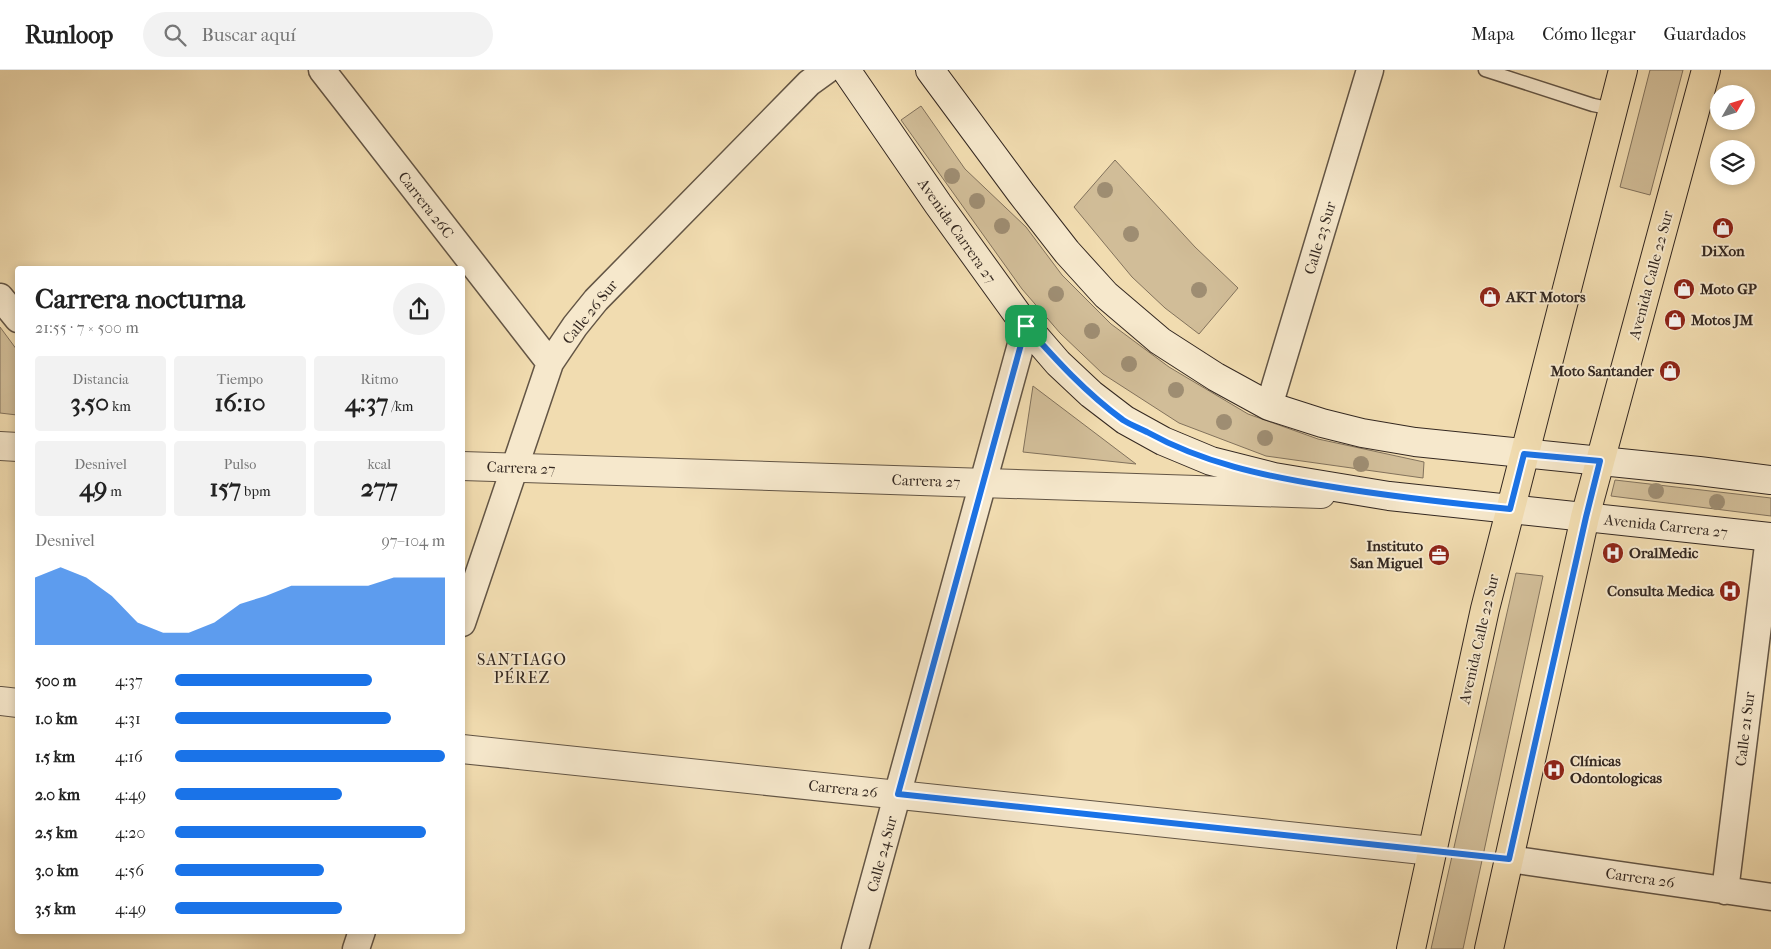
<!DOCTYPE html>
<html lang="es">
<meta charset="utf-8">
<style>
body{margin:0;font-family:"IM FELL French Canon",serif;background:#f2f2f2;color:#222;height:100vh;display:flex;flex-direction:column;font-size:19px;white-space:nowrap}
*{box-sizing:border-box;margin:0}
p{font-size:16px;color:#767676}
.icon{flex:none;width:28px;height:28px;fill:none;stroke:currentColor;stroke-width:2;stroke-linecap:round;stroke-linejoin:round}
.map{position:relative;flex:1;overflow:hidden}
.drawer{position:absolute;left:15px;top:196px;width:450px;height:668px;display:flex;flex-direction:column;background:#fff;border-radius:5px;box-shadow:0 2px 8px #0003}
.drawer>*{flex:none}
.needle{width:32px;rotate:51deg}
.tools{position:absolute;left:1710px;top:15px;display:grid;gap:10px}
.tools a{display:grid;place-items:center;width:45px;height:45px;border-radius:50%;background:#fff;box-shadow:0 2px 8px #0003;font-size:25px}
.pin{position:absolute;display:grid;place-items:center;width:42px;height:42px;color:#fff;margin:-21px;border-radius:10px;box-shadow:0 2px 8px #0006}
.round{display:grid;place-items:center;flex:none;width:52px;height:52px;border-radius:26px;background:#f2f2f2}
.head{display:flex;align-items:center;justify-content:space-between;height:85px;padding:0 20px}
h1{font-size:28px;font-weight:700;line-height:38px}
.metrics{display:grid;grid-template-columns:repeat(3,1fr);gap:8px;height:85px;padding:5px 20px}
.metrics div{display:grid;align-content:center;border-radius:5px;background:#f2f2f2;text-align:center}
.metrics b{font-size:25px;font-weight:700}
.metrics small{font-size:14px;font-weight:400}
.metrics p{font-size:14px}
.chart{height:140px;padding:10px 20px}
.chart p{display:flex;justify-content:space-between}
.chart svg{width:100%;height:90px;margin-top:5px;fill:#1a73e8;opacity:.7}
ul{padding:0 20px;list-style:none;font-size:16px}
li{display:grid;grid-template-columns:80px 60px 1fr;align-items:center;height:38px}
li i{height:12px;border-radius:6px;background:#1a73e8}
header{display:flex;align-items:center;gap:30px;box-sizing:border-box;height:70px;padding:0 25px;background:#fff;border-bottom:1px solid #e0e0e0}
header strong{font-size:24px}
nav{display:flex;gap:28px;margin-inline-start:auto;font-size:18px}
.search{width:350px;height:45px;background:#f2f2f2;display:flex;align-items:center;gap:12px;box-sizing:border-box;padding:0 18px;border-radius:28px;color:#767676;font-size:19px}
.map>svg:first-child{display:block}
</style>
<header>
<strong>Runloop</strong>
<div class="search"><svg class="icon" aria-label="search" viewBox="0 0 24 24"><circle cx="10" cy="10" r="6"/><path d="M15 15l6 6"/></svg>Buscar aquí</div>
<nav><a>Mapa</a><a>Cómo llegar</a><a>Guardados</a></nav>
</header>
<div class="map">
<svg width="1771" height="879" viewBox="0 0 1771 879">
<rect width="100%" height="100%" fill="#f1dcb0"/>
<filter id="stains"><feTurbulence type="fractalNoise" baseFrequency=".004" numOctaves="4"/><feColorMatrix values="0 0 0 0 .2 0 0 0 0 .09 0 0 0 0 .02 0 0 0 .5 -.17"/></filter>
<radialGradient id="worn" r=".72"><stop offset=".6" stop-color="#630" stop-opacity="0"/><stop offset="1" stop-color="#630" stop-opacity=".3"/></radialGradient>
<path fill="#d1bd98" stroke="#82725c" d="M1650,0H1683L1650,125L1620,117Z
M921,36L965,99L1026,157L1062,205L1111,254L1169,297L1248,344L1318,369L1424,392L1423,408L1266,386L1179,353L1103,304L1060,263L1022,219L901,50Z
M1115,90L1195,177L1238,218L1199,264L1165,238L1132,207L1074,137Z
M0,257L17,280V345L0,343Z
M1033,316L1136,394L1023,382Z
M1615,410L1771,428V446L1611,426Z
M1516,503L1543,506L1463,879H1431Z"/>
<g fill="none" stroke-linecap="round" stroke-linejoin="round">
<g stroke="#635545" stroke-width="15">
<path id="service" d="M1485,0L1593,35L1613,39"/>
</g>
<g stroke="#635545" stroke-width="29">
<path id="minor" d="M322,0L550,293
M0,227L18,249
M1269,336L1370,0
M462,553L550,293L575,256L596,230L809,13L827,0
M1509,789L1771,827
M1725,821L1769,467
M356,879L362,861
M855,879L1026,256"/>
</g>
<g stroke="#635545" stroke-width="30">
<path id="tertiary" d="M0,376L18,377
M462,396L1321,424
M0,631L18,633
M462,679L1432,781"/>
</g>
<g stroke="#342821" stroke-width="30">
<path id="secondary" d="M846,0L938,134L1026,256L1058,293L1091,324L1125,350L1163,371L1211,391L1274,407L1389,426L1771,467
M930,0L1021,123L1067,182L1106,225L1160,271L1216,307L1269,336L1322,353L1362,363L1415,372L1699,401L1771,410"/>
</g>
<g stroke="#342821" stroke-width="30">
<path id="primary" d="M1411,879L1485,539L1623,0
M1489,879L1585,447L1706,0"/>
</g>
<path stroke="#342821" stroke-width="3" stroke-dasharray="4 2.5" stroke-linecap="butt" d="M1460,784L1481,786"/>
<use href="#service" stroke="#f6e8cc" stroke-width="12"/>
<use href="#minor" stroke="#f6e8cc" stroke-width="26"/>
<use href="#tertiary" stroke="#f6e8cc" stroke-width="28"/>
<use href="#secondary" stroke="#f6e8cc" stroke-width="28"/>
<use href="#primary" stroke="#f1dcb0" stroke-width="28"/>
</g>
<g fill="#9e8d72">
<circle cx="952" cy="106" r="8"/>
<circle cx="1105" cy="120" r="8"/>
<circle cx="977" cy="131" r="8"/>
<circle cx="1002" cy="156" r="8"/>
<circle cx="1131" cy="164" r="8"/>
<circle cx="1199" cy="220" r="8"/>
<circle cx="1056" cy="224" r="8"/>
<circle cx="1092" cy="261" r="8"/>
<circle cx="1129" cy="294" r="8"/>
<circle cx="1176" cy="320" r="8"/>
<circle cx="1224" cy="352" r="8"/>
<circle cx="1265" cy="368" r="8"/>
<circle cx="1361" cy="394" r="8"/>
<circle cx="1656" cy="421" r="8"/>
<circle cx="1717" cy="432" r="8"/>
</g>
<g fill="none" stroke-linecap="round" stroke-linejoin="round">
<g stroke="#fff" stroke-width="10">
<path id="route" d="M1026,256C1056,290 1086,323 1123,350C1131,355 1139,358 1147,362C1203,393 1264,406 1327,416C1388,426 1449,433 1510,439L1524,384L1600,391L1586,447L1509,789L898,724Z"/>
</g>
<use href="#route" stroke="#1a73e8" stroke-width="6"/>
</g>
<defs>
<g id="shop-disc" transform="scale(1.125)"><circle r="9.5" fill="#8f2418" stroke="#f6e8cc"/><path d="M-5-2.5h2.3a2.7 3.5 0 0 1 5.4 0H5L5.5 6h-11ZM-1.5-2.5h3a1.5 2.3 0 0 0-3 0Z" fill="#fff"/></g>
<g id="hospital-disc" transform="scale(1.125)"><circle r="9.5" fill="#8f2418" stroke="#f6e8cc"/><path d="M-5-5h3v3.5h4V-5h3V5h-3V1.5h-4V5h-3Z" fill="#fff"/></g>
<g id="office-disc" transform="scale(1.125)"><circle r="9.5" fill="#8f2418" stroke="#f6e8cc"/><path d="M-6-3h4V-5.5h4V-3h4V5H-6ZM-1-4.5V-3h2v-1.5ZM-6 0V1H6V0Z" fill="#fff"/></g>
</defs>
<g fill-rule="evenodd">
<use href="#shop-disc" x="1723" y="158"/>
<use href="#shop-disc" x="1684" y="219"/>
<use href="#shop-disc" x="1490" y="227"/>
<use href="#shop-disc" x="1675" y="250"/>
<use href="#shop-disc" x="1670" y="301"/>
<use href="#hospital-disc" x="1613" y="483"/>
<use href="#office-disc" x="1439" y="485"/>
<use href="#hospital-disc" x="1730" y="521"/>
<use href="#hospital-disc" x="1554" y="700"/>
</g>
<g text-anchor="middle" stroke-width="4" stroke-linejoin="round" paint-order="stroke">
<g font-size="15" fill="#342821" stroke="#f6e8cc">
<text transform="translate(426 135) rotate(52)" y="5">Carrera 26C</text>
<text transform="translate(957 161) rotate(55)" y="5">Avenida Carrera 27</text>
<text transform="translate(1320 168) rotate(-73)" y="5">Calle 23 Sur</text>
<text transform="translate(1651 205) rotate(-75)" y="5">Avenida Calle 22 Sur</text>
<text transform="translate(590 242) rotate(-51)" y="5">Calle 26 Sur</text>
<text transform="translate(521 398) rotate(2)" y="5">Carrera 27</text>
<text transform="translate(926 411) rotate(2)" y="5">Carrera 27</text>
<text transform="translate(1666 456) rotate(6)" y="5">Avenida Carrera 27</text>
<text transform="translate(1479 569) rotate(-77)" y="5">Avenida Calle 22 Sur</text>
<text transform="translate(1745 659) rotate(-83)" y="5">Calle 21 Sur</text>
<text transform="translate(843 719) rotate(6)" y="5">Carrera 26</text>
<text transform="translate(882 784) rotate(-75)" y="5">Calle 24 Sur</text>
<text transform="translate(1640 808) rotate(8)" y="5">Carrera 26</text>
</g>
<g font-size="15" font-weight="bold" fill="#342821" stroke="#f6e8cc" text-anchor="start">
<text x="1723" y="186" text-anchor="middle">DiXon</text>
<text x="1700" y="224">Moto GP</text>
<text x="1506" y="232">AKT Motors</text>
<text x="1691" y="255">Motos JM</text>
<text x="1654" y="306" text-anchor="end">Moto Santander</text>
<text x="1423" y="481" text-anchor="end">Instituto<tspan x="1423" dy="17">San Miguel</tspan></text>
<text x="1629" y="488">OralMedic</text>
<text x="1714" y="526" text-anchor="end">Consulta Medica</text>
<text x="1570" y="696">Clínicas<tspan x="1570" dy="17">Odontologicas</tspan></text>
</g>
<g font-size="16" letter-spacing="1" fill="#342821" stroke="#f6e8cc">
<text x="522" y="595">SANTIAGO<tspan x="522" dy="18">PÉREZ</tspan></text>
</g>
</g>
<rect width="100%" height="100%" filter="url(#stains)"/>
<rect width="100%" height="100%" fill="url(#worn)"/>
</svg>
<div class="tools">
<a><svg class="needle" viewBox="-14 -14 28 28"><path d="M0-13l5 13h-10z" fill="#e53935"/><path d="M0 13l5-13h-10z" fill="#767676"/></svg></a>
<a><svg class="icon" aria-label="layers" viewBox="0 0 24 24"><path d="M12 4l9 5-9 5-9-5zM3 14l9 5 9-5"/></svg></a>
</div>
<div class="pin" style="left:1026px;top:256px;background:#1e9e55"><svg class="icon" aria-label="arrive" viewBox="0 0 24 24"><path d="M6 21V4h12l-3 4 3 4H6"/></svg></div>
<section class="drawer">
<div class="head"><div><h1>Carrera nocturna</h1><p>21:55 · 7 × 500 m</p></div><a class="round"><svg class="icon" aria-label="share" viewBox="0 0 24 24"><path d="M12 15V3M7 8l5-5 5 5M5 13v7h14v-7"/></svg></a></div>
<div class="metrics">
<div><p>Distancia</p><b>3.50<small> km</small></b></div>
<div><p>Tiempo</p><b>16:10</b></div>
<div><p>Ritmo</p><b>4:37<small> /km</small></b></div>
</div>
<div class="metrics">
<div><p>Desnivel</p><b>49<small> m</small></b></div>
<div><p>Pulso</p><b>157<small> bpm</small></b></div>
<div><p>kcal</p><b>277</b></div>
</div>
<div class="chart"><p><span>Desnivel</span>97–104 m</p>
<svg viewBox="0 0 160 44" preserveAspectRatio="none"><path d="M0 44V11L10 6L20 11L30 20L40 33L50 38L60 38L70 33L80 24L90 20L100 15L110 15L120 15L130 15L140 11L150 11L160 11V44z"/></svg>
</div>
<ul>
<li><b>500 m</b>4:37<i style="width:73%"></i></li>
<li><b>1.0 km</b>4:31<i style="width:80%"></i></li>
<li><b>1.5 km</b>4:16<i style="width:100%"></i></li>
<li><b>2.0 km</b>4:49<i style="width:62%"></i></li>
<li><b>2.5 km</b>4:20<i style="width:93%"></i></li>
<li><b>3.0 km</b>4:56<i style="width:55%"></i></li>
<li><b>3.5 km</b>4:49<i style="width:62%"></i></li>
</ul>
</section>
</div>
